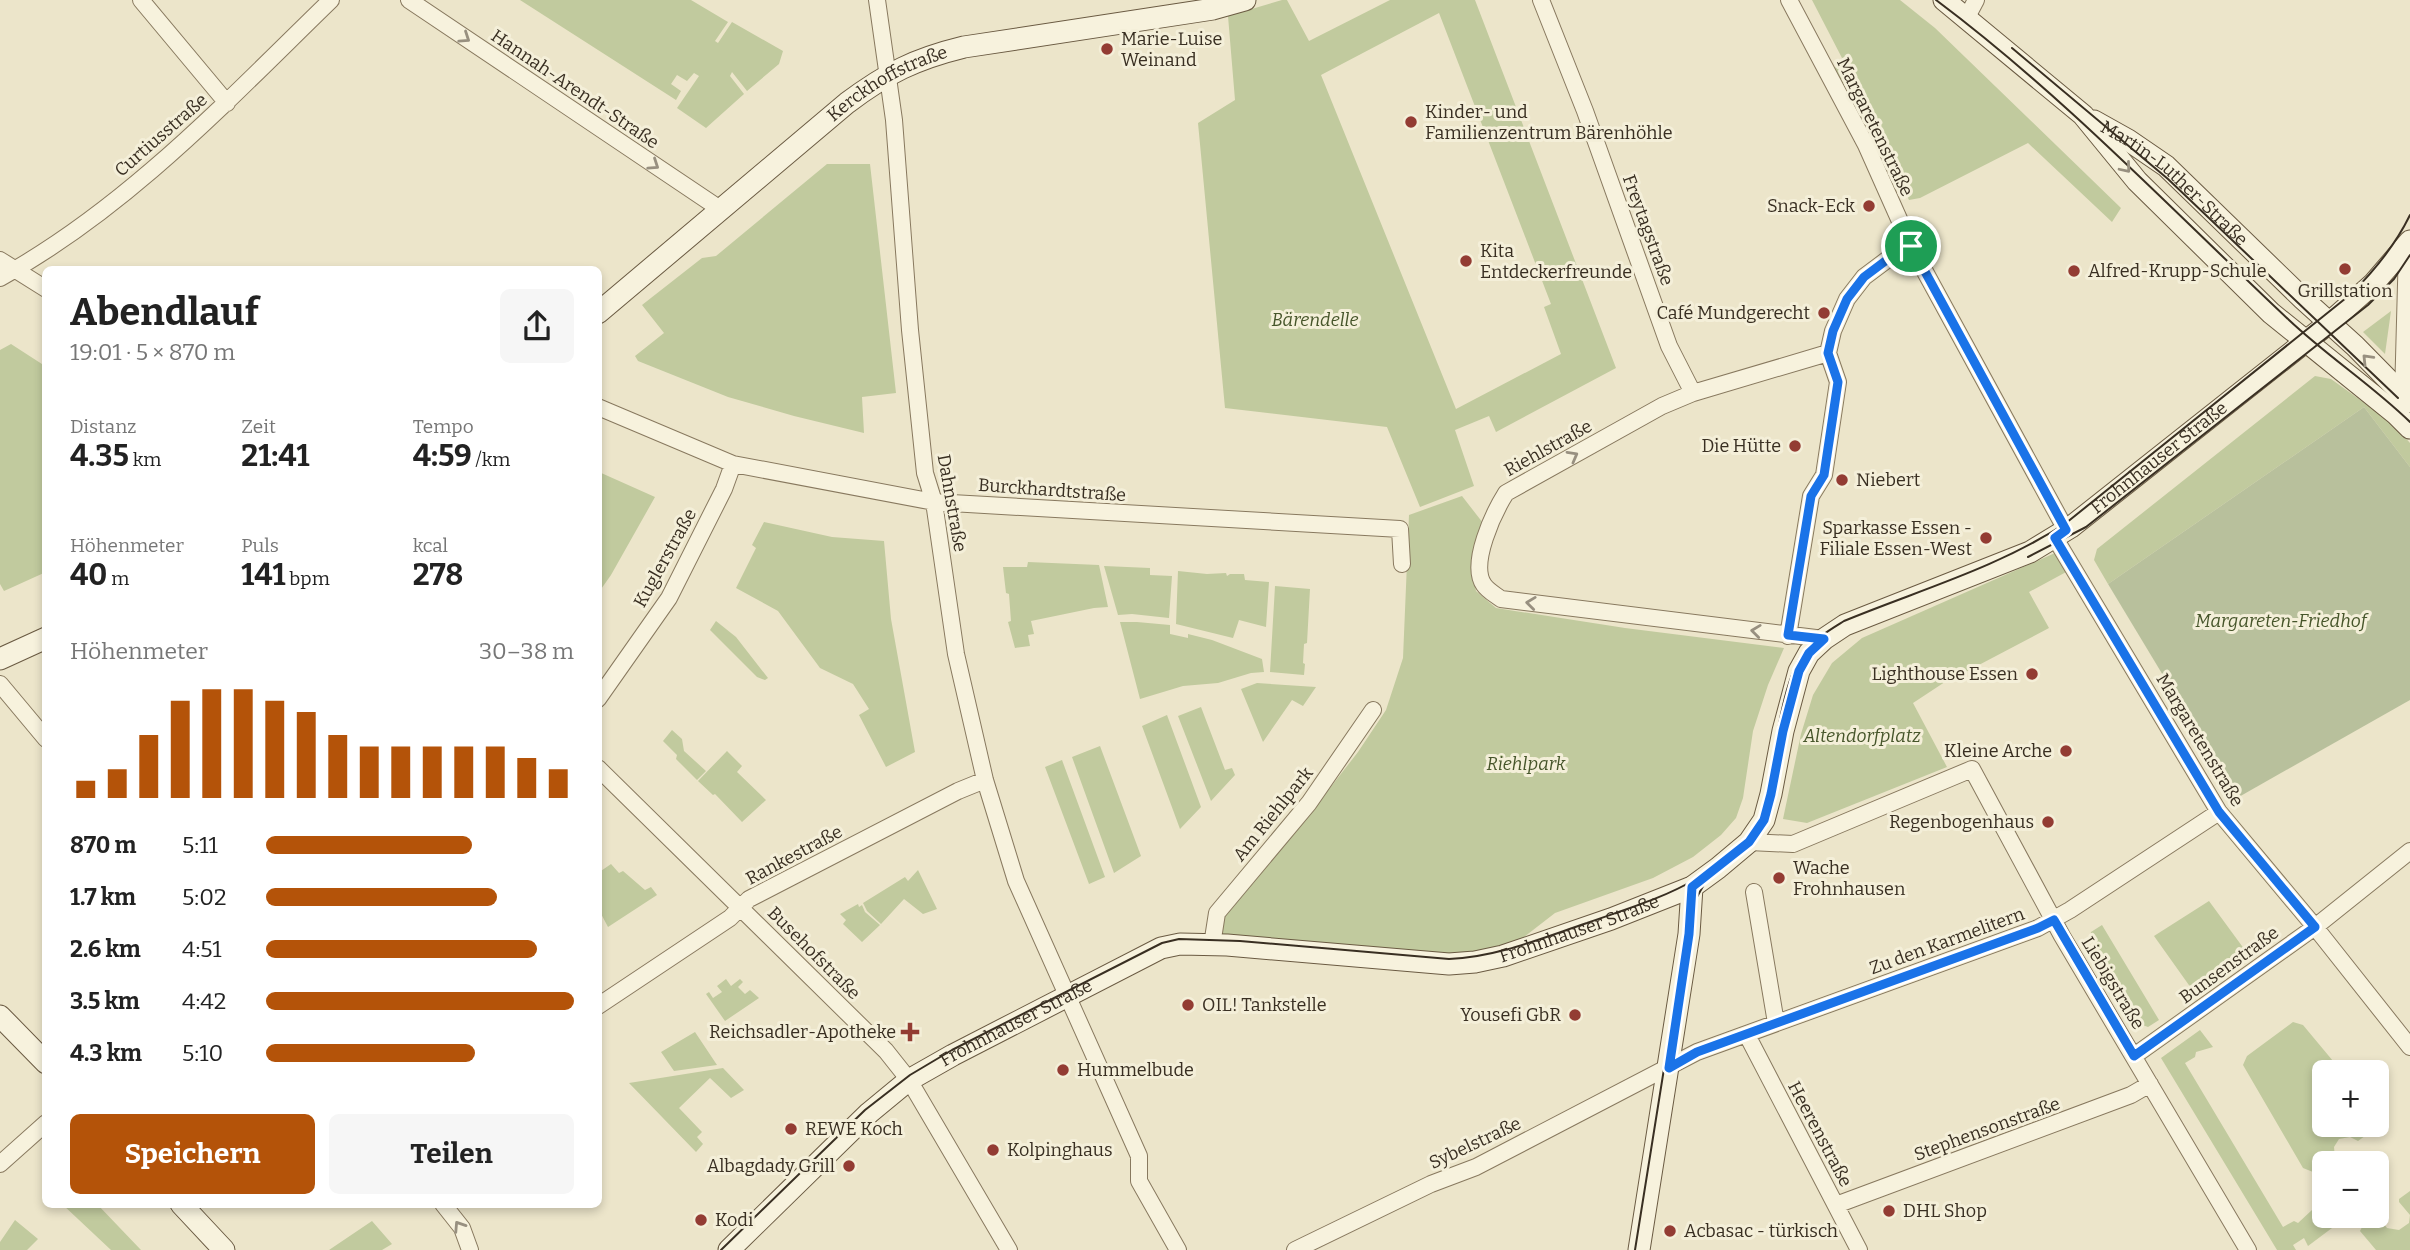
<!DOCTYPE html>
<html lang="de">
<meta charset="utf-8">
<style>
body{margin:0;font-family:Bitter,serif;background:#f6f6f6;color:#222;height:100vh;display:flex;flex-direction:column;font-size:26px;white-space:nowrap}
*{box-sizing:border-box;margin:0}
p{font-size:23px;color:#767676}
.icon{flex:none;width:38px;height:38px;fill:none;stroke:currentColor;stroke-width:2;stroke-linecap:round;stroke-linejoin:round}
.map{position:relative;flex:1;overflow:hidden}
.side{position:absolute;left:42px;top:266px;width:560px;height:942px;display:flex;flex-direction:column;background:#fff;border-radius:10px;box-shadow:0 4px 10px #0003}
.side>*{flex:none}
.fabs{position:absolute;left:2312px;top:1060px;display:grid;gap:14px}
.fabs a{display:grid;place-items:center;width:77px;height:77px;border-radius:10px;background:#fff;box-shadow:0 4px 10px #0003;font-size:35px}
.pin{position:absolute;display:grid;place-items:center;width:60px;height:60px;color:#fff;margin:-30px;border:4px solid #fff;border-radius:50%;box-shadow:0 2px 7px #0007}
.round{display:grid;place-items:center;flex:none;width:74px;height:74px;border-radius:10px;background:#f6f6f6}
.overview{display:flex;align-items:center;justify-content:space-between;height:119px;padding:0 28px}
h1{font-size:38px;font-weight:700;line-height:52px}
.stats{display:grid;grid-template-columns:repeat(3,1fr);gap:10px;height:119px;padding:7px 28px}
.stats div{display:grid;align-content:center}
.stats b{font-size:30px;font-weight:700}
.stats small{font-size:19px;font-weight:400}
.stats p{font-size:19px}
.chart{height:196px;padding:14px 28px}
.chart p{display:flex;justify-content:space-between}
.chart svg{width:100%;height:126px;margin-top:7px;stroke:#b45309;stroke-width:6}
.primary-button{display:flex;gap:14px;margin-top:auto;padding:14px 28px}
.primary-button a{flex:1;height:80px;border-radius:10px;background:#b45309;color:#fff;font-size:28px;font-weight:700;line-height:80px;text-align:center}
.primary-button a+a{background:#f6f6f6;color:#222}
ul{padding:0 28px;list-style:none;font-size:23px}
li{display:grid;grid-template-columns:112px 84px 1fr;align-items:center;height:52px}
li i{height:18px;border-radius:9px;background:#b45309}
.map>svg:first-child{display:block}
</style>
<div class="map">
<svg width="2410" height="1250" viewBox="0 0 2410 1250">
<rect width="100%" height="100%" fill="#ece5ca"/>
<path fill="#c1ca9e" fill-rule="evenodd" d="M520,0H691L728,22L715,41L718,43L732,22L783,51L779,64L747,91L732,72L730,76L744,94L706,128L677,108L699,76L694,73L687,81L677,75L671,84L681,91L676,100Z
M1282,0H1287L1309,41L1390,0H1475L1616,368L1496,432L1489,416L1455,430L1474,486L1420,507L1387,427L1225,408L1198,123L1235,100L1228,16ZM1439,13L1551,304L1544,307L1561,354L1456,409L1321,75Z
M1812,0H1900L1935,28L2121,208L2112,222L2028,143L1920,198L1909,200L1901,184L1888,178L1833,71L1842,58Z
M827,164H870L896,393L862,397L864,433L794,416L728,397L638,361L635,356L664,333L642,305L702,258L716,256Z
M2391,311L2385,354L2363,332Z
M11,344L45,366L46,572L4,591L0,584V350Z
M2315,376L2331,379L2391,422L2410,443V467L2364,407L2108,584L2094,560L2097,549Z
M599,472L655,497L611,575L599,592Z
M1462,496L1483,523L1471,562L1476,591L1496,608L1625,628L1784,648L1768,685L1753,731L1743,798L1736,818L1721,835L1693,857L1653,878L1555,913L1501,955L1474,961L1216,934L1226,913L1301,825L1358,752L1386,710L1403,658L1409,515Z
M764,522L832,537L884,541L891,619L915,752L886,767L859,715L869,709L853,684L820,668L778,611L736,588L756,548L752,545Z
M2055,553L2068,571L2029,592L2049,628L1956,677L1954,676L1913,703L1947,767L1807,823L1783,819L1801,734L1813,695L1832,663L1862,638Z
M1028,562L1099,565L1108,607L1094,608L1031,621L1034,634L1028,635L1030,646L1015,648L1008,622L1011,621L1009,594L1006,593L1003,567H1027Z
M1104,566L1150,568V575L1172,576L1169,618L1132,614L1118,615Z
M1178,571L1207,574L1226,573L1227,576L1230,574H1244L1245,580L1269,582L1266,627L1239,620L1233,638L1176,624Z
M1275,586L1310,589L1307,643L1304,644L1303,663L1305,664L1304,675L1270,672Z
M716,621L736,637L768,678L765,680L757,677L710,630Z
M1120,622H1137L1170,625V634L1188,638V634L1212,640L1262,659L1264,672L1251,673L1218,683L1183,686L1140,699Z
M1257,683L1316,687L1303,706L1292,700L1263,742L1241,689Z
M1201,707L1225,770L1232,768L1235,775L1211,801L1178,716Z
M1167,715L1201,807L1180,829L1142,726Z
M672,730L682,739L684,751L706,771L697,780L676,759L677,755L663,741Z
M1100,746L1141,856L1114,873L1072,757Z
M727,751L742,766L737,772L766,800L742,822L715,794L713,795L698,781Z
M1062,760L1105,877L1089,884L1045,767Z
M611,864L619,873L623,871L645,890L651,887L657,895L608,927L599,910L598,873Z
M918,870L937,909L923,914L904,899L881,924L867,911L863,903L905,877L908,881Z
M2209,901L2250,957L2196,995L2154,936Z
M858,904L859,907L862,905L865,912L880,925L862,942L843,924L846,920L840,914Z
M2102,925L2159,1020L2148,1027L2140,1024L2090,939L2091,932Z
M726,979L731,986L740,979L743,982L738,987L745,994L750,990L759,998L725,1021L706,994L709,992L713,998L722,992L717,986Z
M2293,1022L2303,1025L2343,1073H2324V1125H2376L2377,1113L2380,1120L2376,1128L2358,1141L2350,1137L2339,1139L2334,1147L2335,1158L2313,1172L2303,1168L2243,1065L2247,1056Z
M2200,1030L2213,1047L2196,1052L2195,1057L2185,1063L2283,1227L2294,1221L2298,1223L2312,1210L2324,1227L2339,1216H2344L2340,1222L2308,1246L2304,1238L2293,1245L2296,1250H2277L2161,1058Z
M695,1032L717,1065L674,1071L661,1052Z
M723,1068L744,1090L731,1098L710,1078L679,1108L702,1132L697,1137L703,1144L696,1152L629,1083Z
M2410,1191V1250H2376L2360,1231L2363,1225L2377,1215L2387,1228L2399,1230L2409,1223L2410,1215L2399,1202V1199Z
M62,1204H97L141,1250H111Z
M15,1220L38,1239L27,1250H0V1242Z
M372,1221L392,1244L382,1250H329Z"/>
<path fill="#b8c09c" d="M2364,407L2410,467V700L2237,798L2108,584Z"/>
<g fill="none" stroke-linecap="round" stroke-linejoin="round">
<g stroke="#88795f" stroke-width="18">
<path id="street" d="M141,0L227,103
M409,0L720,209
M877,0L894,120L910,330L925,473L934,502L956,654L985,780L1016,881L1139,1156V1181L1178,1250
M1541,0L1585,111L1669,346L1693,393
M1789,0L1866,145L1911,246L2066,530
M1967,17L1976,0
M0,260L46,289
M0,278C127,208 228,100 331,0
M2403,396L2407,247
M598,407L733,464L934,502L1400,529L1402,564
M2055,538L2219,812L2315,927L2410,1047
M1788,636L1811,496L1824,475L1838,382L1828,353L1833,331L1847,299L1864,277L1888,259L1911,246
M1824,639L1501,599C1496,595 1488,591 1484,585C1469,564 1494,512 1506,493L1662,406L1693,393L1828,353
M0,684L46,739
M598,699L669,598L724,489L733,464
M598,768L886,1051L909,1080L1009,1250
M1749,842L1793,844L1972,769L2062,936L2248,1250
M1754,892L1776,1023
M1212,945L1217,913L1309,803L1373,710
M598,1006L730,918L749,899L958,791L985,780
M1747,1035L1859,1250
M2134,1056L2315,927L2410,851
M0,1164L46,1123
M443,1204L462,1228L470,1250
M1836,1205L2131,1095L2150,1084
M1295,1250L1431,1184L1476,1167L1697,1052L2038,928L2070,910L2219,812"/>
</g>
<g stroke="#6a5a42" stroke-width="23">
<g id="secondary">
<path d="M1944,0L2083,115L2137,181L2271,313L2396,414L2410,428"/>
<path id="s1" d="M2094,121L2128,140L2166,166L2303,299L2355,346L2410,402"/>
<path id="s2" d="M598,313L847,103C887,73 915,59 964,47L1213,9L1245,0"/>
<path d="M0,659L46,638"/>
<path d="M0,1016L46,1063"/>
<path d="M181,1204L224,1250"/>
<path id="s3" d="M729,1250L869,1113L909,1080L953,1055L1161,948L1180,944L1227,945L1449,964L1475,962L1503,956L1611,919L1692,887L1718,868L1749,842L1764,820L1771,794L1783,731L1799,671L1809,653L1824,639L1845,625L2030,552L2071,527L2329,323L2374,283L2410,241"/>
<path d="M1639,1250L1689,934L1692,887"/>
</g>
</g>
<use href="#street" stroke="#f7f2dd" stroke-width="16"/>
<use href="#secondary" stroke="#f7f2dd" stroke-width="21"/>
<path stroke="#392f22" stroke-width="2" d="M1936,0C2063,95 2173,211 2289,320C2327,356 2372,385 2410,422
M2012,48L2168,179L2398,398
M2028,557L2086,527L2368,305L2394,279L2410,255
M721,1250L865,1110L910,1075L952,1050L1162,943L1179,939L1240,941L1449,959C1497,957 1542,938 1587,923C1623,910 1662,899 1696,879C1717,867 1750,839 1760,817C1766,805 1767,790 1770,776C1776,742 1784,675 1806,649C1817,637 1831,629 1844,621C1919,590 1998,568 2066,523L2351,294C2375,270 2395,246 2410,215
M1635,1250L1687,925L1693,904L1711,872"/>
</g>
<defs><path id="oneway-chevron" d="M-2-3.5L2.5 0L-2 3.5" fill="none" stroke-width="1.6" stroke-linecap="round" stroke-linejoin="round" transform="scale(1.75)"/></defs>
<g stroke="#989080">
<use href="#oneway-chevron" transform="translate(465 38) rotate(34)"/>
<use href="#oneway-chevron" transform="translate(654 165) rotate(34)"/>
<use href="#oneway-chevron" transform="translate(2126 168) rotate(50)"/>
<use href="#oneway-chevron" transform="translate(2367 359) rotate(-134)"/>
<use href="#oneway-chevron" transform="translate(1573 456) rotate(-29)"/>
<use href="#oneway-chevron" transform="translate(1531 603) rotate(-173)"/>
<use href="#oneway-chevron" transform="translate(1756 631) rotate(-173)"/>
<use href="#oneway-chevron" transform="translate(459 1226) rotate(-123)"/>
</g>
<g fill="none" stroke-linecap="round" stroke-linejoin="round">
<g stroke="#fff" stroke-width="14">
<path id="route" d="M1911,246L2066,530L2055,538L2219,812L2315,927L2134,1056L2054,920L2038,928L1697,1052L1669,1068L1689,934L1692,887L1749,842L1764,820L1771,794L1783,731L1799,671L1809,653L1824,639L1788,635L1811,496L1824,475L1838,382L1828,353L1833,331L1847,299L1864,277L1888,259Z"/>
</g>
<use href="#route" stroke="#1a73e8" stroke-width="9"/>
</g>
<g fill="#933c33" stroke="#f4efd9" stroke-width="2.5">
<circle cx="1107" cy="49" r="7"/>
<circle cx="1411" cy="122" r="7"/>
<circle cx="1869" cy="206" r="7"/>
<circle cx="1466" cy="261" r="7"/>
<circle cx="2345" cy="269" r="7"/>
<circle cx="2074" cy="271" r="7"/>
<circle cx="1824" cy="313" r="7"/>
<circle cx="1795" cy="446" r="7"/>
<circle cx="1842" cy="480" r="7"/>
<circle cx="1986" cy="538" r="7"/>
<circle cx="2032" cy="674" r="7"/>
<circle cx="2066" cy="751" r="7"/>
<circle cx="2048" cy="822" r="7"/>
<circle cx="1779" cy="878" r="7"/>
<circle cx="1188" cy="1005" r="7"/>
<circle cx="1575" cy="1015" r="7"/>
<path d="M906.5 1021.5h7v7h7v7h-7v7h-7v-7h-7v-7h7z"/>
<circle cx="1063" cy="1070" r="7"/>
<circle cx="791" cy="1129" r="7"/>
<circle cx="993" cy="1150" r="7"/>
<circle cx="849" cy="1166" r="7"/>
<circle cx="1889" cy="1211" r="7"/>
<circle cx="701" cy="1220" r="7"/>
<circle cx="1670" cy="1231" r="7"/>
</g>
<g text-anchor="middle" stroke-width="6" stroke-linejoin="round" paint-order="stroke">
<g font-size="18" fill="#392f22" stroke="#f4efd9" text-anchor="start">
<text x="1121" y="45">Marie-Luise<tspan x="1121" dy="21">Weinand</tspan></text>
<text x="1425" y="118">Kinder- und<tspan x="1425" dy="21">Familienzentrum Bärenhöhle</tspan></text>
<text x="1855" y="212" text-anchor="end">Snack-Eck</text>
<text x="1480" y="257">Kita<tspan x="1480" dy="21">Entdeckerfreunde</tspan></text>
<text x="2088" y="277">Alfred-Krupp-Schule</text>
<text x="2345" y="297" text-anchor="middle">Grillstation</text>
<text x="1810" y="319" text-anchor="end">Café Mundgerecht</text>
<text x="1781" y="452" text-anchor="end">Die Hütte</text>
<text x="1856" y="486">Niebert</text>
<text x="1972" y="534" text-anchor="end">Sparkasse Essen -<tspan x="1972" dy="21">Filiale Essen-West</tspan></text>
<text x="2018" y="680" text-anchor="end">Lighthouse Essen</text>
<text x="2052" y="757" text-anchor="end">Kleine Arche</text>
<text x="2034" y="828" text-anchor="end">Regenbogenhaus</text>
<text x="1793" y="874">Wache<tspan x="1793" dy="21">Frohnhausen</tspan></text>
<text x="1202" y="1011">OIL! Tankstelle</text>
<text x="1561" y="1021" text-anchor="end">Yousefi GbR</text>
<text x="896" y="1038" text-anchor="end">Reichsadler-Apotheke</text>
<text x="1077" y="1076">Hummelbude</text>
<text x="805" y="1135">REWE Koch</text>
<text x="1007" y="1156">Kolpinghaus</text>
<text x="835" y="1172" text-anchor="end">Albagdady Grill</text>
<text x="1903" y="1217">DHL Shop</text>
<text x="715" y="1226">Kodi</text>
<text x="1684" y="1237">Acbasac - türkisch</text>
</g>
<g font-size="18" fill="#392f22" stroke="#f4efd9">
<text dy="6" stroke="none"><textPath href="#s2" startOffset="371">Kerckhoffstraße</textPath></text>
<text transform="translate(575 89) rotate(34)" y="6">Hannah-Arendt-Straße</text>
<text transform="translate(1875 127) rotate(64)" y="6">Margaretenstraße</text>
<text transform="translate(161 135) rotate(-41)" y="6">Curtiusstraße</text>
<text dy="6" stroke="none"><textPath href="#s1" startOffset="102">Martin-Luther-Straße</textPath></text>
<text transform="translate(1648 230) rotate(70)" y="6">Freytagstraße</text>
<text transform="translate(1548 448) rotate(-29)" y="6">Riehlstraße</text>
<text dy="6" stroke="none"><textPath href="#s3" startOffset="1755">Frohnhauser Straße</textPath></text>
<text transform="translate(1052 490) rotate(4)" y="6">Burckhardtstraße</text>
<text transform="translate(952 503) rotate(80)" y="6">Dahnstraße</text>
<text transform="translate(665 558) rotate(-61)" y="6">Kuglerstraße</text>
<text transform="translate(2200 740) rotate(59)" y="6">Margaretenstraße</text>
<text transform="translate(1273 814) rotate(-51)" y="6">Am Riehlpark</text>
<text transform="translate(794 855) rotate(-28)" y="6">Rankestraße</text>
<text dy="6" stroke="none"><textPath href="#s3" startOffset="957">Frohnhauser Straße</textPath></text>
<text transform="translate(1947 941) rotate(-20)" y="6">Zu den Karmelitern</text>
<text transform="translate(814 953) rotate(45)" y="6">Busehofstraße</text>
<text transform="translate(2229 965) rotate(-36)" y="6">Bunsenstraße</text>
<text transform="translate(2113 983) rotate(59)" y="6">Liebigstraße</text>
<text dy="6" stroke="none"><textPath href="#s3" startOffset="369">Frohnhauser Straße</textPath></text>
<text transform="translate(1987 1129) rotate(-20)" y="6">Stephensonstraße</text>
<text transform="translate(1820 1134) rotate(62)" y="6">Heerenstraße</text>
<text transform="translate(1475 1143) rotate(-25)" y="6">Sybelstraße</text>
</g>
<g font-size="18" font-style="italic" fill="#46552a" stroke="#f4efd9">
<text x="1315" y="326">Bärendelle</text>
<text x="2281" y="627">Margareten-Friedhof</text>
<text x="1862" y="742">Altendorfplatz</text>
<text x="1526" y="770">Riehlpark</text>
</g>
</g>
</svg>
<div class="fabs">
<a>+</a>
<a>−</a>
</div>
<div class="pin" style="left:1911px;top:246px;background:#1e9e55"><svg class="icon" aria-label="arrive" viewBox="0 0 24 24"><path d="M6 21V4h12l-3 4 3 4H6"/></svg></div>
<section class="side">
<div class="overview"><div><h1>Abendlauf</h1><p>19:01 · 5 × 870 m</p></div><a class="round"><svg class="icon" aria-label="share" viewBox="0 0 24 24"><path d="M12 15V3M7 8l5-5 5 5M5 13v7h14v-7"/></svg></a></div>
<div class="stats">
<div><p>Distanz</p><b>4.35<small> km</small></b></div>
<div><p>Zeit</p><b>21:41</b></div>
<div><p>Tempo</p><b>4:59<small> /km</small></b></div>
</div>
<div class="stats">
<div><p>Höhenmeter</p><b>40<small> m</small></b></div>
<div><p>Puls</p><b>141<small> bpm</small></b></div>
<div><p>kcal</p><b>278</b></div>
</div>
<div class="chart"><p><span>Höhenmeter</span>30–38 m</p>
<svg viewBox="0 0 160 44" preserveAspectRatio="none"><path d="M5 44V38M15 44V34M25 44V22M35 44V10M45 44V6M55 44V6M65 44V10M75 44V14M85 44V22M95 44V26M105 44V26M115 44V26M125 44V26M135 44V26M145 44V30M155 44V34"/></svg>
</div>
<ul>
<li><b>870 m</b>5:11<i style="width:67%"></i></li>
<li><b>1.7 km</b>5:02<i style="width:75%"></i></li>
<li><b>2.6 km</b>4:51<i style="width:88%"></i></li>
<li><b>3.5 km</b>4:42<i style="width:100%"></i></li>
<li><b>4.3 km</b>5:10<i style="width:68%"></i></li>
</ul>
<div class="primary-button"><a>Speichern</a><a>Teilen</a></div>
</section>
</div>
